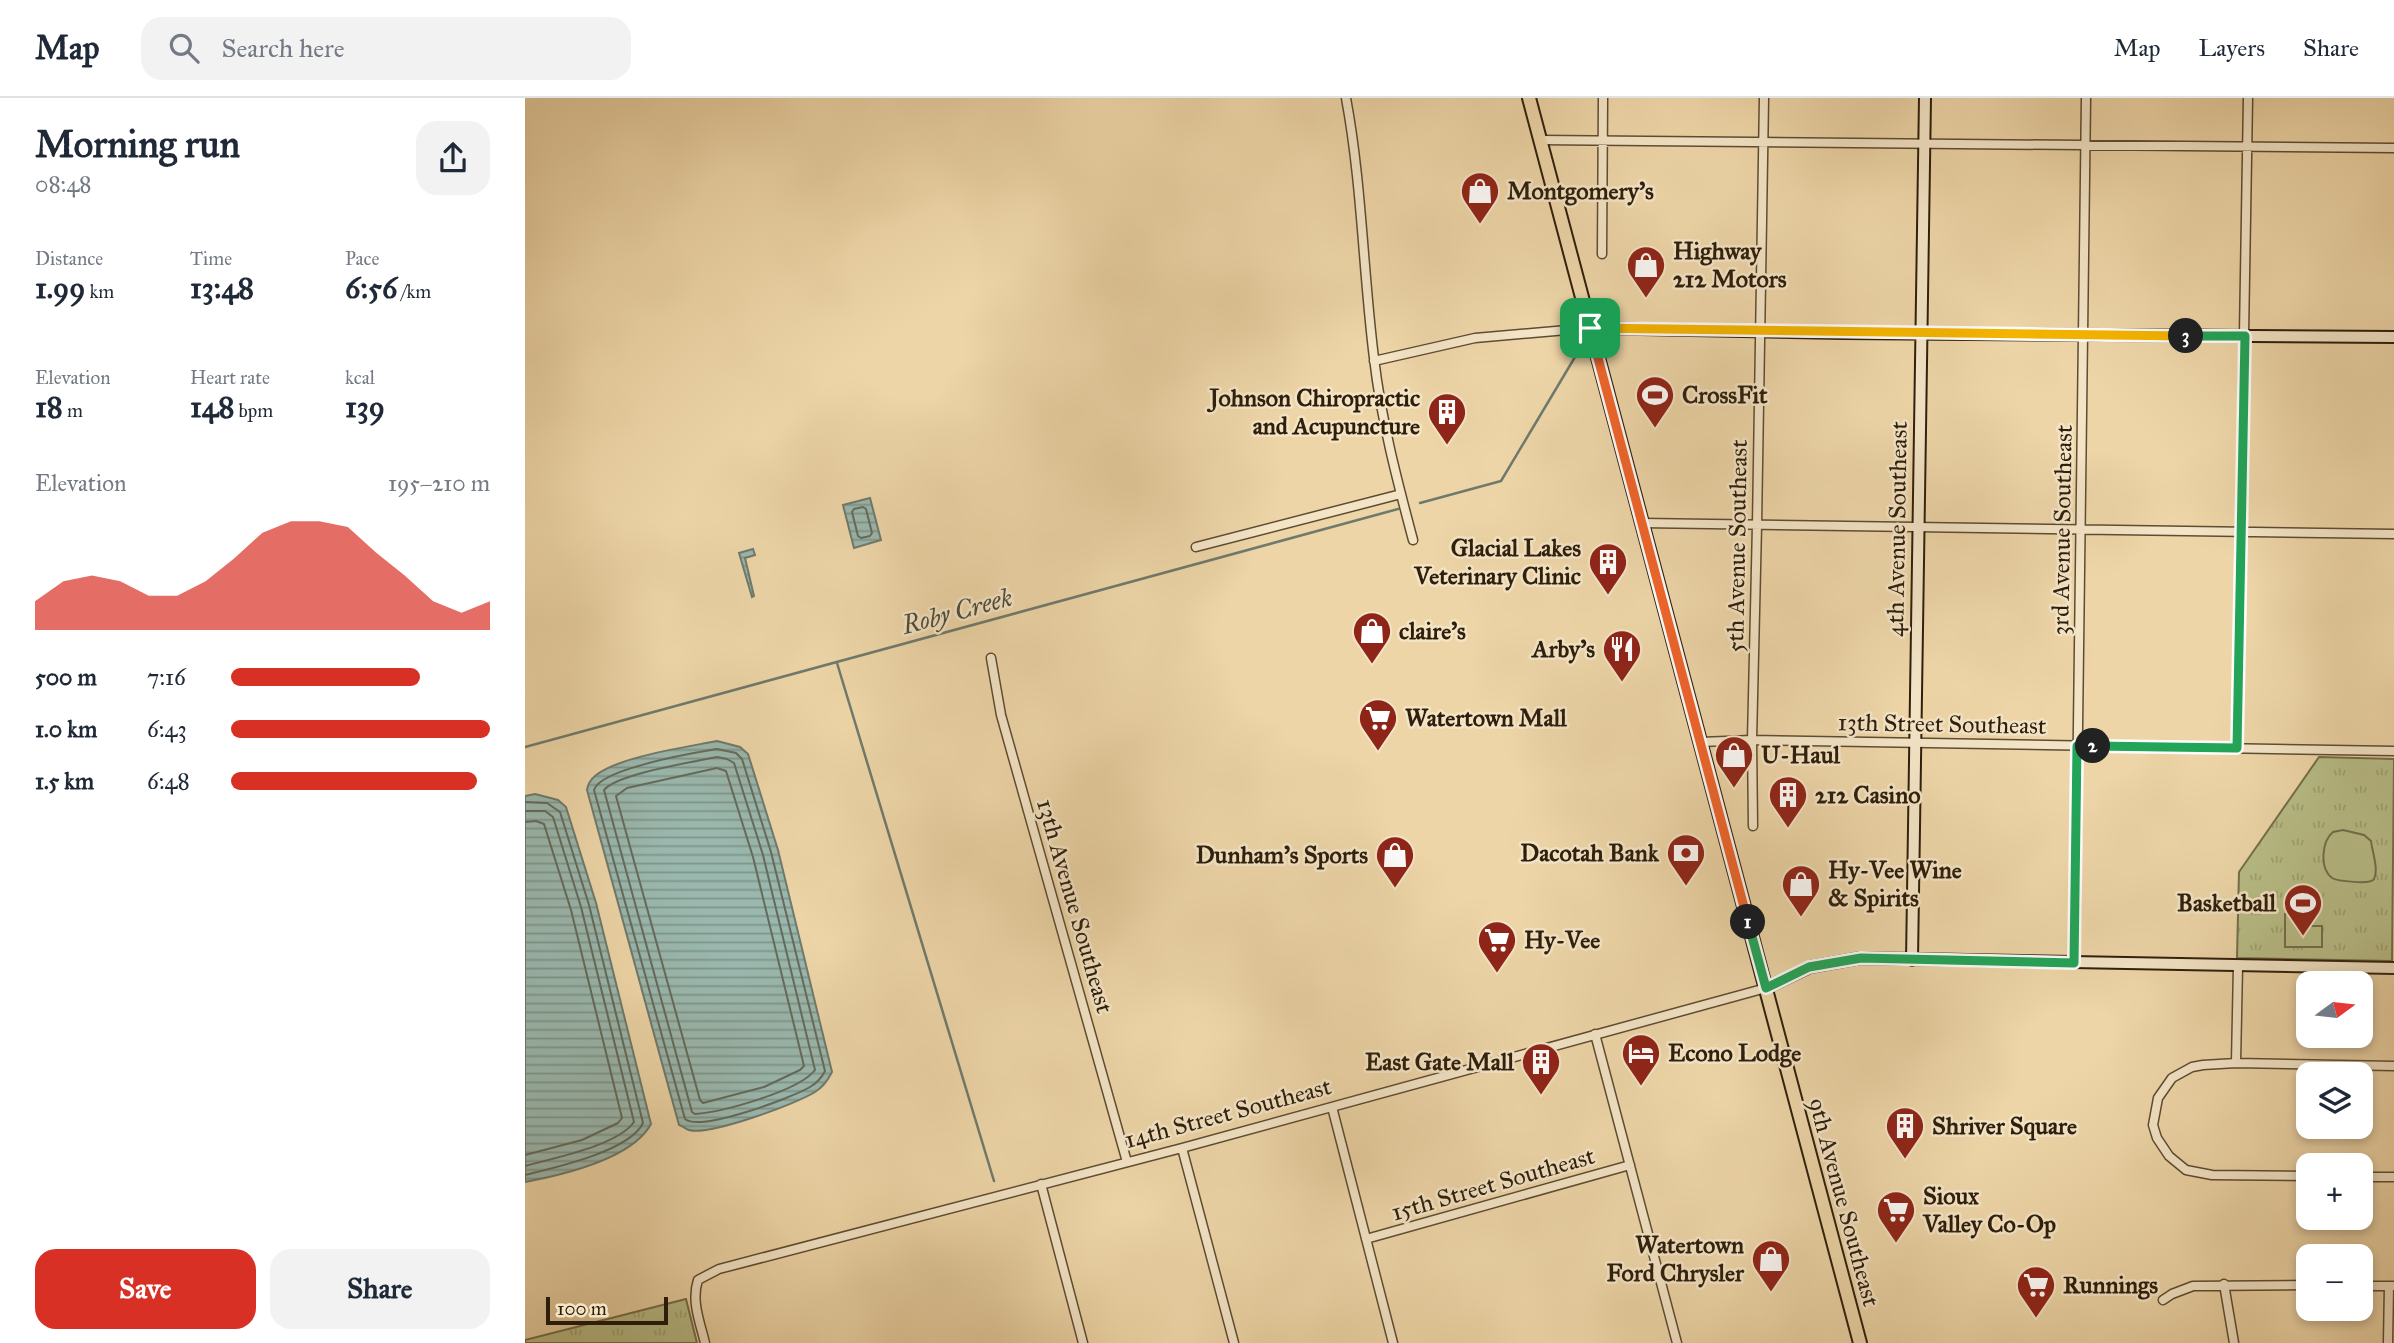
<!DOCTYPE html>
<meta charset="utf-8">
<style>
body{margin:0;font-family:"IM FELL Great Primer",serif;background:#f2f2f3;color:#1f2937;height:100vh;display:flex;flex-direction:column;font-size:26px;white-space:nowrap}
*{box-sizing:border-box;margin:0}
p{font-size:23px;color:#747a83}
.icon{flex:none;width:38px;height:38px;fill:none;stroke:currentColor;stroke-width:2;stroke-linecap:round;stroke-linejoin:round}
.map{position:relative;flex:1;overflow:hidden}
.panel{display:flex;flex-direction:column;background:#fff;width:525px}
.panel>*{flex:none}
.needle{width:46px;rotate:75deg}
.tools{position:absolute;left:1771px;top:873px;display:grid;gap:14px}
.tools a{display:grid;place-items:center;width:77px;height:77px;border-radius:14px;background:#fff;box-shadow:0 4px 10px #0003;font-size:35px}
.scale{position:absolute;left:21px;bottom:18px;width:122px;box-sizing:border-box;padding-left:7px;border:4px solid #2e1e0b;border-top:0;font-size:19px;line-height:24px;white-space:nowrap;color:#2e1e0b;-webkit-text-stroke:5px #f3e4c6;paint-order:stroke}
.pin{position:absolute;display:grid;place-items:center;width:60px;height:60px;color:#fff;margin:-30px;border-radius:14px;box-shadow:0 4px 10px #0006}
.km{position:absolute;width:35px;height:35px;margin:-18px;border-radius:50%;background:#222;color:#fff;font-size:19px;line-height:35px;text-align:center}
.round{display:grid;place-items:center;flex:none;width:74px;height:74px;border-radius:21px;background:#f2f2f3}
.headline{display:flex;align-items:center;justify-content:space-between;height:119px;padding:0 35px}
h1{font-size:38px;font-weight:700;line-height:52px}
.metrics{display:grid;grid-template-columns:repeat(3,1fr);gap:10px;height:119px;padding:7px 35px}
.metrics div{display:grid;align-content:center}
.metrics b{font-size:30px;font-weight:700}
.metrics small{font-size:19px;font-weight:400}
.metrics p{font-size:19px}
.chart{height:196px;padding:14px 35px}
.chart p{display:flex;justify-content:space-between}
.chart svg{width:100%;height:126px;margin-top:7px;fill:#d93025;opacity:.7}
.primary-button{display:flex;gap:14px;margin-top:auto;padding:14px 35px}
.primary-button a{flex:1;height:80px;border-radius:21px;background:#d93025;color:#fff;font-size:28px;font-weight:700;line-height:80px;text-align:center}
.primary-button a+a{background:#f2f2f3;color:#1f2937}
ul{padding:0 35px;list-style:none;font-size:23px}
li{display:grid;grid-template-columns:112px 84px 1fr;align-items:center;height:52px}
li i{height:18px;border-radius:9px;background:#d93025}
header{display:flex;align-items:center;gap:42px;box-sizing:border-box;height:98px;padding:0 35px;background:#fff;border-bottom:2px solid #e0e1e3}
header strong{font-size:33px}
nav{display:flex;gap:38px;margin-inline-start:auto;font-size:24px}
.search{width:490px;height:63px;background:#f2f2f3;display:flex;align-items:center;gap:18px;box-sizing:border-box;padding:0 24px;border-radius:21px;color:#747a83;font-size:26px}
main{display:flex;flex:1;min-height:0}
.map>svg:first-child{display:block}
</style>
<header>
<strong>Map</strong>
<div class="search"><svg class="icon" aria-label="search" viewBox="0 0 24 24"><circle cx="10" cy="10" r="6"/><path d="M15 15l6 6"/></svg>Search here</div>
<nav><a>Map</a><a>Layers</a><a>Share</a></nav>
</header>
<main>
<section class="panel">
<div class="headline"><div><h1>Morning run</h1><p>08:48</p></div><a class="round"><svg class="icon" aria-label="share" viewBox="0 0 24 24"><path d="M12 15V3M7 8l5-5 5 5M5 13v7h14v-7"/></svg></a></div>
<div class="metrics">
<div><p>Distance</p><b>1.99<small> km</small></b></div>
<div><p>Time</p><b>13:48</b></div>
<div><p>Pace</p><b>6:56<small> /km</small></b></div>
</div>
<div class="metrics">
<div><p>Elevation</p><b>18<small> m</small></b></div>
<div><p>Heart rate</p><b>148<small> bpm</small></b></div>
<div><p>kcal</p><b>139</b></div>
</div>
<div class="chart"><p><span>Elevation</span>195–210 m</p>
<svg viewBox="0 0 160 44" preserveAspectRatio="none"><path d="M0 44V34L10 27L20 25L30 27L40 32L50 32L60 27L70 19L80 10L90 6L100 6L110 8L120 17L130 25L140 34L150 38L160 34V44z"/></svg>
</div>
<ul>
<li><b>500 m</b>7:16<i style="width:73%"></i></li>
<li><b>1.0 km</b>6:43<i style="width:100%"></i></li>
<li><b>1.5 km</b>6:48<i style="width:95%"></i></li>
</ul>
<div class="primary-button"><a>Save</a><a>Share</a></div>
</section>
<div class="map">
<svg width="1869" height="1245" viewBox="0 0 1869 1245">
<defs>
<pattern id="grass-tufts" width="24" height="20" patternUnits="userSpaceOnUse" patternTransform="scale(1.75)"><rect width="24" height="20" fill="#b8bd87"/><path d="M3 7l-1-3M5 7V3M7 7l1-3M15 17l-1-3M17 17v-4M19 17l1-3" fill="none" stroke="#9ea273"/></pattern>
<pattern id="water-rules" width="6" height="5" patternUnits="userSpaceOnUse" patternTransform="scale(1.75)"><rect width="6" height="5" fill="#9ab8ae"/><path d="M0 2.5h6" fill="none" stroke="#7e958c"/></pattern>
</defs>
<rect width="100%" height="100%" fill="#edd5a7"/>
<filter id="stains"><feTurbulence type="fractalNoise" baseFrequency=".00286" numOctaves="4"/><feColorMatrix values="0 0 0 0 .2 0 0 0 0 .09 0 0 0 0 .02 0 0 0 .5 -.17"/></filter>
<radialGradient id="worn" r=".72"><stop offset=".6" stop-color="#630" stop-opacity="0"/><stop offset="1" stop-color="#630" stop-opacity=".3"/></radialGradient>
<path fill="url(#grass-tufts)" stroke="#736e49" stroke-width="2" d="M1794,659L1869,661L1867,863L1712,860L1714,774Z
M161,1201L172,1245H0V1242Z"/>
<path fill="#b8bd87" stroke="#736e49" stroke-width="2" d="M1818,732L1839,737L1846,743C1847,753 1854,772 1849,781C1846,787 1812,783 1807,780C1794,770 1797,743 1808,734Z
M1760,816H1782V828H1797V849H1760Z"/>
<path fill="url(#water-rules)" stroke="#6f7a6d" stroke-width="2" d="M345,400L356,442L329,450L318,407Z
M228,451L230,457L220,460L229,498L227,499L214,455Z
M192,643L215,649L223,656L253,752L307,974C303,982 298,989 290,994C271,1006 184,1038 164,1032C160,1031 158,1028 154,1027L62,692C63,686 65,682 70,678C92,659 162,649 192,643Z
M10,696L33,702L41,709L71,805L126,1026C107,1061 37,1077 0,1084V698Z"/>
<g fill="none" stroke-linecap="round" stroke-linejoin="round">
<path stroke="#646b5c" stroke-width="2" d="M338,409L341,411L347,435L345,438L336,440L333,438L327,414L329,411Z
M192,651L211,655L217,661L246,754L300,973C297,979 292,985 285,989C266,1000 176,1034 160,1021L69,692C76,670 169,655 192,651Z
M192,659L202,661L209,665L238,757L290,972C274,993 198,1014 170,1016L167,1014L79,692C92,676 168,664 192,659Z
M192,670L201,673L228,759L279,968L275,972L239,989L178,1005L175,1002L91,698L102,690Z
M0,704L22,705L35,714L64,807L118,1025C105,1053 29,1070 0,1077
M0,713H20L28,719L56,809L109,1024C92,1048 28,1060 0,1068
M0,724L11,723L19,726L46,812L97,1020L93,1025L57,1042L0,1057"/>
<path stroke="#6f7a6d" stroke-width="2.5" d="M895,405L976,383L1053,254
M312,565L469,1083
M0,649L873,411"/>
<g stroke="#5e4c32" stroke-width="11">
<path id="street" d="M821,0C837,86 838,173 849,260C856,321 872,382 888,442
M1015,42L1869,50
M1077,156L1078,0
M849,263L950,240L1065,230
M1117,425L1869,436
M671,449L876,396
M466,560L476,617L602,1064
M1175,644L1227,642L1869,653
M1712,650L1723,0
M1228,728L1227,642L1232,427L1239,0
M1550,865L1561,0
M1070,936L1152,1245
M1711,965L1713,868
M807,1009L868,1245
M657,1050L709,1245
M1783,1078L1687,1077L1661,1072L1644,1058L1632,1040L1628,1027L1633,1000L1647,980L1667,969L1678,967L1711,965L1869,968
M1836,1079H1869
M516,1086L558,1245
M841,1141L1105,1067
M1699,1186L1709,1245
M1836,1188H1868
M1638,1202L1647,1196L1668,1188L1783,1187
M180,1245C175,1224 166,1203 173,1182L194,1171L657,1050L1241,890
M1863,1245L1864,1188"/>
</g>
<g stroke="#2e1e0b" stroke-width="14">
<path id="secondary" d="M1065,230L1317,235L1869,239
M1387,862L1400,0
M1241,890L1285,869L1336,860L1869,870"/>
</g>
<g stroke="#2e1e0b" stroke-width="16">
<path id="primary" d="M1004,0L1335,1245"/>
</g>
<use href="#street" stroke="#f3e4c6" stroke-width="8"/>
<use href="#secondary" stroke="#f3e4c6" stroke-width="10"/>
<use href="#primary" stroke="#edd5a7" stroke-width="12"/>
</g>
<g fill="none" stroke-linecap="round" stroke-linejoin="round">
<g stroke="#fff" stroke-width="14">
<path id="split-1" d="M1065,230L1223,824"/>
</g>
<g stroke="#fff" stroke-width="14">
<path id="split-2" d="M1223,824L1241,890L1284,869L1336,860L1549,865L1552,648H1568"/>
</g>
<g stroke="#fff" stroke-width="14">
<path id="split-3" d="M1568,648L1712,650L1720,238H1661"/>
</g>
<g stroke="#fff" stroke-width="14">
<path id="split-4" d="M1065,230L1661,238"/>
</g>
<use href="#split-1" stroke="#f0652b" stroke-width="9"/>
<use href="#split-2" stroke="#22a559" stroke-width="9"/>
<use href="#split-3" stroke="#22a559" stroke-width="9"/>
<use href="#split-4" stroke="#f5b400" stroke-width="9"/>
</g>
<defs>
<g id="shop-pin" transform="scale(2.0125)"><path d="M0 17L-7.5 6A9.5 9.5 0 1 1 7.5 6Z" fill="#8f2418" stroke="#f3e4c6"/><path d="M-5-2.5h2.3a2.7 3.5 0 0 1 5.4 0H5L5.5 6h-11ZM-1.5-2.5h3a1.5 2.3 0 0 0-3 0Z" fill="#fff"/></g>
<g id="stadium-pin" transform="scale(2.0125)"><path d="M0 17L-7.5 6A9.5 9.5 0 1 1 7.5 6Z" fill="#8f2418" stroke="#f3e4c6"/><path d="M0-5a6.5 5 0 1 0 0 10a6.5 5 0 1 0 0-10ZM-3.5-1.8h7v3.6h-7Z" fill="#fff"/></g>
<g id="building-pin" transform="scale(2.0125)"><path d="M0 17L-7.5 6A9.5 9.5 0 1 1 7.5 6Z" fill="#8f2418" stroke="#f3e4c6"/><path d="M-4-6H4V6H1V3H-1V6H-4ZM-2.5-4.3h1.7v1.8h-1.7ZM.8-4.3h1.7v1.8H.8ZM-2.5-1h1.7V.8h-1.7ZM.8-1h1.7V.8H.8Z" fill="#fff"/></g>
<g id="restaurant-pin" transform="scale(2.0125)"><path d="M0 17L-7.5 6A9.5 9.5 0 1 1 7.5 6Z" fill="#8f2418" stroke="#f3e4c6"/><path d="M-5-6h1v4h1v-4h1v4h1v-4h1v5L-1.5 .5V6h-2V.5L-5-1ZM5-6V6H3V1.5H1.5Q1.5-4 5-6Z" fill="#fff"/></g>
<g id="supermarket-pin" transform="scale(2.0125)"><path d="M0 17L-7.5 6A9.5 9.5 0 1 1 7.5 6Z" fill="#8f2418" stroke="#f3e4c6"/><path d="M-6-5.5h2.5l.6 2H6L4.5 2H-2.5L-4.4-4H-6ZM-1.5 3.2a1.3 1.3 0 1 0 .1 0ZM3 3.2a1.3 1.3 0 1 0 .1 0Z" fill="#fff"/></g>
<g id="bank-pin" transform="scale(2.0125)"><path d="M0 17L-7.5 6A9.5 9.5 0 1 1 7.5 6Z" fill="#8f2418" stroke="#f3e4c6"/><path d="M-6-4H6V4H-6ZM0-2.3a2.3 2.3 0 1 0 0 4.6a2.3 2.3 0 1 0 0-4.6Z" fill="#fff"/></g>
<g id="hotel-pin" transform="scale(2.0125)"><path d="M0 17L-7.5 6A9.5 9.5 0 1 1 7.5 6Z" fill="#8f2418" stroke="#f3e4c6"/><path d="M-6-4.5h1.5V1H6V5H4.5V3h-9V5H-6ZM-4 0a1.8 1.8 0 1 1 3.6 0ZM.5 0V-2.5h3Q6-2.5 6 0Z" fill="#fff"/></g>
</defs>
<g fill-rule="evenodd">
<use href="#shop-pin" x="955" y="93"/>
<use href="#shop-pin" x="1121" y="167"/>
<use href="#stadium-pin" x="1130" y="297"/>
<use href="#building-pin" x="922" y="314"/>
<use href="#building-pin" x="1083" y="464"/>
<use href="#shop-pin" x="847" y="533"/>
<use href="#restaurant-pin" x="1097" y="551"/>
<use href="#supermarket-pin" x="853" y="620"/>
<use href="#shop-pin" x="1209" y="657"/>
<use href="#building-pin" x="1263" y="697"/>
<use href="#bank-pin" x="1161" y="755"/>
<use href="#shop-pin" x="870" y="757"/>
<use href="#shop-pin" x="1276" y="786"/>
<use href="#stadium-pin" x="1778" y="805"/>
<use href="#supermarket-pin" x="972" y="842"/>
<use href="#hotel-pin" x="1116" y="955"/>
<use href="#building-pin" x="1016" y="964"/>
<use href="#building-pin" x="1380" y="1028"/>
<use href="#supermarket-pin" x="1371" y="1112"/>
<use href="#shop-pin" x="1246" y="1161"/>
<use href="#supermarket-pin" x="1511" y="1187"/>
</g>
<g text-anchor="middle" stroke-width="5" stroke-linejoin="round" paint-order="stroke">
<g font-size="24" font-weight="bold" fill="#2e1e0b" stroke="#f3e4c6" text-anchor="start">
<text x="982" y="101">Montgomery's</text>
<text x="1148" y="161">Highway<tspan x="1148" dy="28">212 Motors</tspan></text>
<text x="1157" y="305">CrossFit</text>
<text x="895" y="308" text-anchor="end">Johnson Chiropractic<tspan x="895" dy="28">and Acupuncture</tspan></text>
<text x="1056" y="458" text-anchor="end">Glacial Lakes<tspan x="1056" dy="28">Veterinary Clinic</tspan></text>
<text x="874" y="541">claire's</text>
<text x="1070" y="559" text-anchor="end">Arby's</text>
<text x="880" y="628">Watertown Mall</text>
<text x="1236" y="665">U-Haul</text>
<text x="1290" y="705">212 Casino</text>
<text x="1134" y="763" text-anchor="end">Dacotah Bank</text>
<text x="843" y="765" text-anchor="end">Dunham's Sports</text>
<text x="1303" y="780">Hy-Vee Wine<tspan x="1303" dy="28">&amp; Spirits</tspan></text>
<text x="1751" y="813" text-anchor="end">Basketball</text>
<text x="999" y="850">Hy-Vee</text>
<text x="1143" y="963">Econo Lodge</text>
<text x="989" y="972" text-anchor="end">East Gate Mall</text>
<text x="1407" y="1036">Shriver Square</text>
<text x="1398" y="1106">Sioux<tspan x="1398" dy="28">Valley Co-Op</tspan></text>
<text x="1219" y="1155" text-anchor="end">Watertown<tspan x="1219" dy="28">Ford Chrysler</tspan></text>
<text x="1538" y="1195">Runnings</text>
</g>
<g font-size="24" fill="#2e1e0b" stroke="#f3e4c6">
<text transform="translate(1372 431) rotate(-89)" y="8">4th Avenue Southeast</text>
<text transform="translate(1537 432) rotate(-89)" y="8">3rd Avenue Southeast</text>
<text transform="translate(1212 448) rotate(-89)" y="8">5th Avenue Southeast</text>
<text transform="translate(1417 626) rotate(1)" y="8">13th Street Southeast</text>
<text transform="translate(550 808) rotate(74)" y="8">13th Avenue Southeast</text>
<text transform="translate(703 1015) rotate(-15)" y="8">14th Street Southeast</text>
<text transform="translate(968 1086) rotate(-16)" y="8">15th Street Southeast</text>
<text transform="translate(1319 1104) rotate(75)" y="8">9th Avenue Southeast</text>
</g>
<g font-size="26" font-style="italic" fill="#4e4c3c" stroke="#f3e4c6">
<text transform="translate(432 513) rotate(-15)" y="9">Roby Creek</text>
</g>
</g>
<rect width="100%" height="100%" filter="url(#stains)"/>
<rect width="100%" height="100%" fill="url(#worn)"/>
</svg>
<div class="tools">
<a><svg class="needle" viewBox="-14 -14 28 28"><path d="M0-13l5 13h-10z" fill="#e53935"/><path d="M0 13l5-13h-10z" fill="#747a83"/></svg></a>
<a><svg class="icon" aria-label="layers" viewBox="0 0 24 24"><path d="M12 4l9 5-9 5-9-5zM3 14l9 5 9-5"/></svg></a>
<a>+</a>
<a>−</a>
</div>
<div class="scale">100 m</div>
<div class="pin" style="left:1065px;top:230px;background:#1e9e55"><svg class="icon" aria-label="arrive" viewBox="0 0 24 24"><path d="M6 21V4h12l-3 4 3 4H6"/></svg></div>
<b class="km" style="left:1223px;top:824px">1</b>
<b class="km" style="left:1568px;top:648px">2</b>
<b class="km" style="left:1661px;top:238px">3</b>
</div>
</main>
